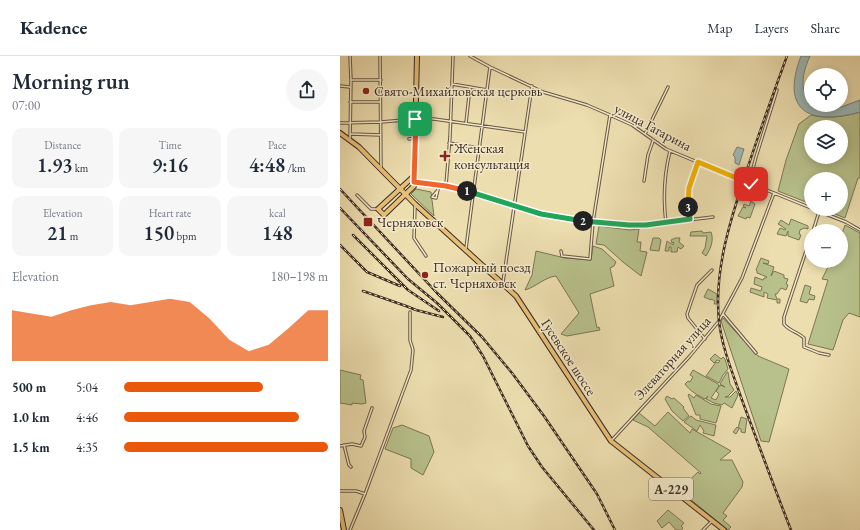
<!DOCTYPE html>
<meta charset="utf-8">
<style>
body{margin:0;font-family:"EB Garamond",serif;background:#f6f6f7;color:#1f2937;height:100vh;display:flex;flex-direction:column;font-size:15px;white-space:nowrap}
*{box-sizing:border-box;margin:0}
p{font-size:13px;color:#747a83}
.icon{flex:none;width:22px;height:22px;fill:none;stroke:currentColor;stroke-width:2;stroke-linecap:round;stroke-linejoin:round}
.map{position:relative;flex:1;overflow:hidden}
.drawer{display:flex;flex-direction:column;background:#fff;width:340px}
.drawer>*{flex:none}
.fabs{position:absolute;left:464px;top:12px;display:grid;gap:8px}
.fabs a{display:grid;place-items:center;width:44px;height:44px;border-radius:50%;background:#fff;box-shadow:0 2px 10px #0003;font-size:20px}
.pin{position:absolute;display:grid;place-items:center;width:34px;height:34px;color:#fff;margin:-17px;border-radius:8px;box-shadow:0 2px 6px #0006}
.km{position:absolute;width:20px;height:20px;margin:-10px;border-radius:50%;background:#222;color:#fff;font-size:11px;line-height:20px;text-align:center}
.round{display:grid;place-items:center;flex:none;width:42px;height:42px;border-radius:21px;background:#f6f6f7}
.summary{display:flex;align-items:center;justify-content:space-between;height:68px;padding:0 12px}
h1{font-size:22px;font-weight:600;line-height:30px}
.metrics{display:grid;grid-template-columns:repeat(3,1fr);gap:6px;height:68px;padding:4px 12px}
.metrics div{display:grid;align-content:center;border-radius:10px;background:#f6f6f7;text-align:center}
.metrics b{font-size:20px;font-weight:600}
.metrics small{font-size:11px;font-weight:400}
.metrics p{font-size:11px}
.chart{height:112px;padding:8px 12px}
.chart p{display:flex;justify-content:space-between}
.chart svg{width:100%;height:72px;margin-top:4px;fill:#ea580c;opacity:.7}
ul{padding:0 12px;list-style:none;font-size:13px}
li{display:grid;grid-template-columns:64px 48px 1fr;align-items:center;height:30px}
li i{height:10px;border-radius:5px;background:#ea580c}
header{display:flex;align-items:center;gap:24px;box-sizing:border-box;height:56px;padding:0 20px;background:#fff;border-bottom:1px solid #e0e1e3}
header strong{font-size:19px}
nav{display:flex;gap:22px;margin-inline-start:auto;font-size:14px}
main{display:flex;flex:1;min-height:0}
.map>svg:first-child{display:block}
</style>
<header>
<strong>Kadence</strong>
<nav><a>Map</a><a>Layers</a><a>Share</a></nav>
</header>
<main>
<section class="drawer">
<div class="summary"><div><h1>Morning run</h1><p>07:00</p></div><a class="round"><svg class="icon" aria-label="share" viewBox="0 0 24 24"><path d="M12 15V3M7 8l5-5 5 5M5 13v7h14v-7"/></svg></a></div>
<div class="metrics">
<div><p>Distance</p><b>1.93<small> km</small></b></div>
<div><p>Time</p><b>9:16</b></div>
<div><p>Pace</p><b>4:48<small> /km</small></b></div>
</div>
<div class="metrics">
<div><p>Elevation</p><b>21<small> m</small></b></div>
<div><p>Heart rate</p><b>150<small> bpm</small></b></div>
<div><p>kcal</p><b>148</b></div>
</div>
<div class="chart"><p><span>Elevation</span>180–198 m</p>
<svg viewBox="0 0 160 44" preserveAspectRatio="none"><path d="M0 44V13L10 15L20 17L30 13L40 10L50 8L60 10L70 8L80 6L90 8L100 18L110 31L120 38L130 34L140 24L150 13L160 13V44z"/></svg>
</div>
<ul>
<li><b>500 m</b>5:04<i style="width:68%"></i></li>
<li><b>1.0 km</b>4:46<i style="width:86%"></i></li>
<li><b>1.5 km</b>4:35<i style="width:100%"></i></li>
</ul>
</section>
<div class="map">
<svg width="520" height="474" viewBox="0 0 520 474">
<rect width="100%" height="100%" fill="#eddeaf"/>
<filter id="stains"><feTurbulence type="fractalNoise" baseFrequency=".005" numOctaves="4"/><feColorMatrix values="0 0 0 0 .2 0 0 0 0 .09 0 0 0 0 .02 0 0 0 .5 -.17"/></filter>
<radialGradient id="worn" r=".72"><stop offset=".6" stop-color="#630" stop-opacity="0"/><stop offset="1" stop-color="#630" stop-opacity=".3"/></radialGradient>
<path fill="#b8c18b" stroke="#7a7656" fill-rule="evenodd" d="M520,56V122H518L505,162L483,153H501V123H471V148L438,135L446,104L459,68L471,59C487,63 504,61 520,56ZM471,71H501V101H471Z
M76,133L91,136L94,160L71,138Z
M411,145L415,148L410,162L407,161L406,163L398,160L403,151L406,152L403,150L404,148L409,150Z
M451,163L468,170V173L464,172L460,174L459,178L461,179L459,184L448,180V175L446,180L437,178L440,172L445,174L446,173L438,168L441,164L449,169Z
M505,169L520,177V261L509,257L503,264L493,294L468,288L488,224L482,223L488,211H492V205H501V181Z
M259,170L290,174L299,173L297,186H301L300,195L307,196L301,220L283,206L264,189L256,188Z
M362,175L363,177L371,176C374,184 371,192 366,200L362,197L365,192L367,180H350L351,176Z
M313,182H319L321,184L319,195L310,194Z
M335,182H340L339,186L344,190L341,193L338,191L337,196H331V191H329V195H325L327,185L333,189L334,186L332,187L331,184Z
M253,190L262,193L276,206L274,210L270,212L274,230L250,238L257,272L259,271L260,274L227,280L221,278L239,257L216,220C205,221 196,231 185,234L192,219L196,195L225,202L251,204Z
M421,202L429,205L428,208L423,207L434,211L431,220L434,215L444,219V222L448,223L446,228L448,229L446,234L441,232L437,238H435L437,243H440V247H437V244L427,242L428,238L424,236V241L410,236L411,232L421,235L422,231L414,228L415,221L423,224L424,222H426L427,221L417,217V215L416,214Z
M465,229L471,231L469,238L475,240L474,244L469,243L467,247L460,245Z
M368,233L377,238V248H374L375,245L371,243V244L364,241Z
M383,262L418,300L449,313L429,386L421,385L381,265Z
M375,298L381,303L383,301L385,303L388,313L383,319L379,327L366,320L376,306L378,307L380,305L377,304L374,307L370,303Z
M0,314L21,319L20,323L23,324L26,347L22,348L12,347V349L0,347Z
M353,314L378,328L379,330L371,342L376,344L379,338L376,335L380,329L385,331L380,328L387,316H388L390,328L394,334L388,340L385,341H390L396,335L398,339L392,352L384,347L382,349L374,347L366,343L368,340L365,343C357,339 350,335 345,328L348,325L350,326L353,321L350,319Z
M349,338L354,342L356,339L371,348L381,350L376,367L360,363V359H356L348,339Z
M327,340L332,343L334,342L344,351L343,352L349,360L343,365L332,355L325,343Z
M328,356L350,377L352,373L391,395L380,404H392L403,426L402,431L383,457L387,460L383,464L391,471L388,474L339,434L358,416L360,418L361,417L308,371L293,364L299,357L315,370Z
M351,360L356,364L376,369L374,380L363,377L364,375L360,369L357,375L344,366Z
M401,361L407,363L405,377L401,376V373L399,372V373L396,378L393,376L397,371L398,372Z
M62,369L89,380L94,396L83,419L71,412V403L45,393L53,372Z
M328,454L344,467L341,470L343,472L341,474H336L329,466L322,472L317,465Z"/>
<path fill="#9eb9b7" stroke="#77807b" d="M461,0H470C465,11 460,26 465,38C466,43 471,44 471,49L490,52L501,51L520,44V56C469,70 440,55 461,0Z
M397,91L404,93L399,109L395,107V101L393,99Z"/>
<g fill="none" stroke-linecap="round" stroke-linejoin="round">
<g stroke="#695845" stroke-width="3.5">
<path id="minor" d="M10,0L11,24L10,84
M40,0L41,112
M130,0L150,11L203,36L247,49L270,59L292,69L326,93L398,123
M11,24H41
M112,28L147,34
M0,30L10,31
M10,46H40
M0,67L41,66L76,63H94L185,76
M126,67L130,31
M11,78L41,79
M305,78L328,31
M69,83L74,82
M109,87L139,92
M304,125L308,99L313,85
M74,126L106,129L201,158L253,166L289,169H306L373,161
M411,128L412,116L416,101L437,34
M412,128L471,152
M106,129L110,81L113,0
M98,134L92,141L96,142L99,129
M17,139L31,153H37
M75,150L74,182L86,200
M473,153L506,166L520,174
M349,163C346,143 350,126 357,107
M326,167C323,143 324,119 330,95
M473,175L479,156
M471,180L444,261V268C449,275 458,276 464,282V291L479,297L489,299
M126,192L150,11
M221,195L222,200L250,203L253,166L270,59
M163,226L192,30
M383,258L416,297
M365,283L348,262L347,258L357,229L372,214
M272,384L350,300L379,265L402,222L434,137
M4,389L9,409L11,411
M0,390L12,388L21,390L25,381L24,375L32,352
M0,435H16L25,438
M10,474L25,438L71,314L73,294L70,284V256
M363,474L372,465"/>
</g>
<g stroke="#3d2b22" stroke-width="6">
<path id="primary" d="M74,120L38,153L44,159L74,130L77,0
M0,454L4,474"/>
</g>
<g stroke="#3d2b22" stroke-width="6">
<path id="trunk" d="M0,77L19,91L75,148L176,240L271,385L384,474"/>
</g>
<use href="#minor" stroke="#f3eacb" stroke-width="1.5"/>
<use href="#primary" stroke="#e6bf78" stroke-width="4"/>
<use href="#trunk" stroke="#e6bf78" stroke-width="4"/>
<g stroke="#3d2b22" stroke-width="2.5">
<path id="rail" d="M447,0C432,41 417,82 404,123C389,168 374,217 379,265C382,292 393,318 402,344C418,387 434,431 451,474
M0,133L97,237L142,281L172,317L204,360L257,438L275,474
M0,152L68,223L97,247L130,280L143,300L188,390L202,411L254,474
M13,179L68,234L99,255
M0,189L27,216L60,230
M23,235L66,250L76,254L103,261"/>
</g>
<use href="#rail" stroke="#f3eacb" stroke-width="1" stroke-dasharray="3" stroke-linecap="butt"/>
<g stroke="#695845" stroke-width="3.5" stroke-linecap="butt">
<path id="minor-bridge" d="M398,123L408,127"/>
</g>
<use href="#minor-bridge" stroke="#f3eacb" stroke-width="1.5"/>
</g>
<g fill="none" stroke-linecap="round" stroke-linejoin="round">
<g stroke="#fff" stroke-width="8">
<path id="split-1" d="M75,63L76,62L74,126L106,130L127,135"/>
</g>
<g stroke="#fff" stroke-width="8">
<path id="split-2" d="M127,135L201,158L243,165"/>
</g>
<g stroke="#fff" stroke-width="8">
<path id="split-3" d="M243,165L289,169H306L350,163L348,151"/>
</g>
<g stroke="#fff" stroke-width="8">
<path id="split-4" d="M348,151L349,132L358,106L411,128"/>
</g>
<use href="#split-1" stroke="#f0652b" stroke-width="5"/>
<use href="#split-2" stroke="#22a559" stroke-width="5"/>
<use href="#split-3" stroke="#22a559" stroke-width="5"/>
<use href="#split-4" stroke="#f5b400" stroke-width="5"/>
</g>
<g fill="#8f2418" stroke="#f3eacb" stroke-width="1.5">
<circle cx="26" cy="35" r="4"/>
<path d="M103 94h4v4h4v4h-4v4h-4v-4h-4v-4h4z"/>
<rect x="23" y="161" width="10" height="10" rx="2"/>
<circle cx="85" cy="219" r="4"/>
</g>
<g text-anchor="middle" stroke-width="3" stroke-linejoin="round" paint-order="stroke">
<rect fill="#f3eacb" stroke="#746455" stroke-width="1" x="309" y="422" width="44" height="22" rx="3"/>
<g font-size="13" font-weight="bold" fill="#3d2b22">
<text x="331" y="438">А-229</text>
</g>
<g font-size="14" fill="#3d2b22" stroke="#f3eacb" text-anchor="start">
<text x="34" y="40">Свято-Михайловская церковь</text>
<text x="114" y="97">Женская<tspan x="114" dy="16">консультация</tspan></text>
<text x="37" y="171">Черняховск</text>
<text x="93" y="216">Пожарный поезд<tspan x="93" dy="16">ст. Черняховск</tspan></text>
</g>
<g font-size="14" fill="#3d2b22" stroke="#f3eacb">
<text transform="translate(313 71) rotate(28)" y="5">улица Гагарина</text>
<text transform="translate(229 301) rotate(57)" y="5">Гусевское шоссе</text>
<text transform="translate(332 302) rotate(-48)" y="5">Элеваторная улица</text>
</g>
</g>
<rect width="100%" height="100%" filter="url(#stains)"/>
<rect width="100%" height="100%" fill="url(#worn)"/>
</svg>
<div class="fabs">
<a><svg class="icon" aria-label="locate" viewBox="0 0 24 24"><circle cx="12" cy="12" r="6"/><path d="M12 2v4M12 18v4M2 12h4M18 12h4"/></svg></a>
<a><svg class="icon" aria-label="layers" viewBox="0 0 24 24"><path d="M12 4l9 5-9 5-9-5zM3 14l9 5 9-5"/></svg></a>
<a>+</a>
<a>−</a>
</div>
<div class="pin" style="left:75px;top:63px;background:#1e9e55"><svg class="icon" aria-label="arrive" viewBox="0 0 24 24"><path d="M6 21V4h12l-3 4 3 4H6"/></svg></div>
<div class="pin" style="left:411px;top:128px;background:#d93025"><svg class="icon" aria-label="check" viewBox="0 0 24 24"><path d="M5 12l5 5 9-10"/></svg></div>
<b class="km" style="left:127px;top:135px">1</b>
<b class="km" style="left:243px;top:165px">2</b>
<b class="km" style="left:348px;top:151px">3</b>
</div>
</main>
